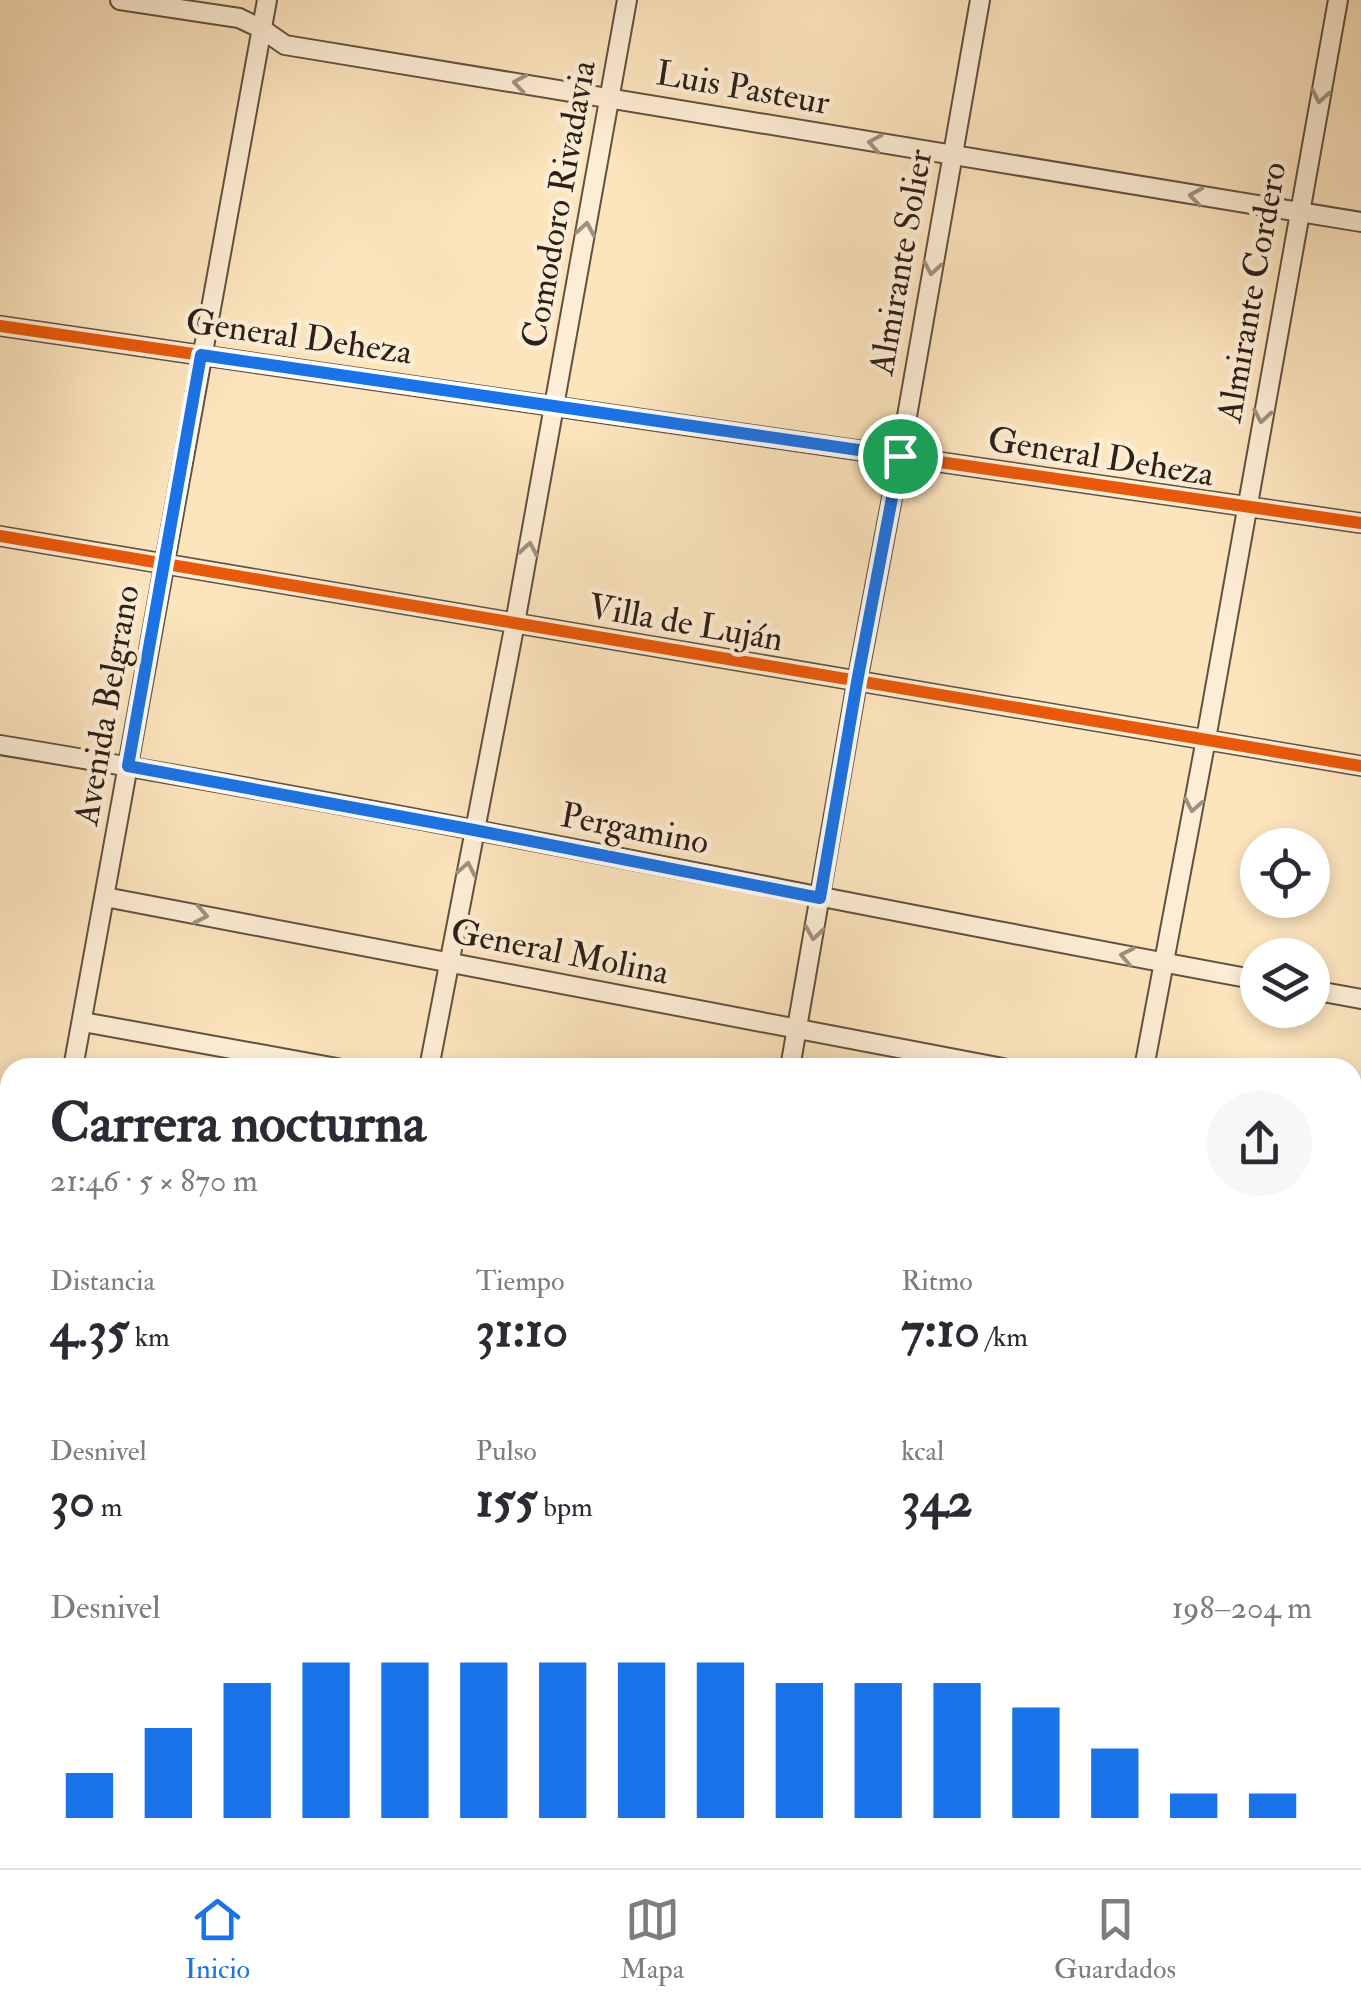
<!DOCTYPE html>
<html lang="es">
<meta charset="utf-8">
<style>
body{margin:0;font-family:"IM FELL Double Pica",serif;background:#f7f7f7;color:#2b2b33;height:100vh;display:flex;flex-direction:column;font-size:38px;white-space:nowrap}
*{box-sizing:border-box;margin:0}
p{font-size:32px;color:#7c7c81}
.icon{flex:none;width:55px;height:55px;fill:none;stroke:currentColor;stroke-width:2;stroke-linecap:round;stroke-linejoin:round}
.map{position:relative;flex:1;overflow:hidden}
.drawer{position:absolute;left:0px;top:1058px;width:1362px;height:812px;display:flex;flex-direction:column;background:#fff;border-radius:30px 30px 0 0;box-shadow:0 5px 15px #0003}
.drawer>*{flex:none}
.buttons{position:absolute;left:1240px;top:828px;display:grid;gap:20px}
.buttons a{display:grid;place-items:center;width:90px;height:90px;border-radius:50%;background:#fff;box-shadow:0 5px 15px #0003;font-size:50px}
.pin{position:absolute;display:grid;place-items:center;width:85px;height:85px;color:#fff;margin:-42px;border:5px solid #fff;border-radius:50%;box-shadow:0 2px 10px #0007}
.round{display:grid;place-items:center;flex:none;width:105px;height:105px;border-radius:52px;background:#f7f7f7}
.headline{display:flex;align-items:center;justify-content:space-between;height:170px;padding:0 50px}
h1{font-size:55px;font-weight:700;line-height:75px}
.stats{display:grid;grid-template-columns:repeat(3,1fr);gap:15px;height:170px;padding:10px 50px}
.stats div{display:grid;align-content:center}
.stats b{font-size:50px;font-weight:700}
.stats small{font-size:28px;font-weight:400}
.stats p{font-size:28px}
.chart{height:280px;padding:20px 50px}
.chart p{display:flex;justify-content:space-between}
.chart svg{width:100%;height:180px;margin-top:10px;stroke:#1a73e8;stroke-width:6}
.dock{display:flex;justify-content:space-around;align-items:center;height:140px;border-top:2px solid #e1e1e2;background:#fff;font-size:28px;color:#7c7c81}
.dock a{display:grid;justify-items:center;gap:5px}
.dock .current{color:#1a73e8}
.map>svg:first-child{display:block}
</style>
<div class="map">
<svg width="1361" height="1868" viewBox="0 0 1361 1868">
<rect width="100%" height="100%" fill="#fce4bd"/>
<filter id="stains"><feTurbulence type="fractalNoise" baseFrequency=".002" numOctaves="4"/><feColorMatrix values="0 0 0 0 .2 0 0 0 0 .09 0 0 0 0 .02 0 0 0 .5 -.17"/></filter>
<radialGradient id="worn" r=".72"><stop offset=".6" stop-color="#630" stop-opacity="0"/><stop offset="1" stop-color="#630" stop-opacity=".3"/></radialGradient>
<g fill="none" stroke-linecap="round" stroke-linejoin="round">
<g stroke="#615141" stroke-width="22">
<path id="minor" d="M120,0L239,18L262,29L285,45L1361,222
M0,326L1361,523
M0,536L1361,766
M0,745C421,814 838,903 1258,980
M105,897L1003,1068
M1312,990L1361,999
M83,1022L337,1068
M73,1068L267,0
M429,1068L515,623L627,0
M790,1068L857,682L900,456L980,0
M1144,1068L1206,739L1338,0
M0,1113L10,1114
M1352,1134L1361,1136
M1352,1261L1361,1262
M1352,1464L1361,1465
M0,1480L10,1426
M0,1518L10,1520
M1352,1568L1361,1566
M1352,1741L1361,1742
M292,1868L294,1860
M1002,1868L1003,1860
M1356,1868L1361,1841"/>
</g>
<g stroke="#2d2018" stroke-width="28">
<path id="major" d="M0,1768L10,1769
M589,1860L639,1868"/>
</g>
<path stroke="#2d2018" stroke-width="4" stroke-dasharray="2.5 5" stroke-linecap="butt" d="M1352,1598L1361,1595"/>
<use href="#minor" stroke="#fdedd4" stroke-width="18"/>
<use href="#major" stroke="#eec27e" stroke-width="22"/>
<g stroke="#fdedd4" stroke-width="19">
<path id="cycleway" d="M0,326L1361,523
M0,536L1361,766"/>
</g>
<use href="#cycleway" stroke="#e8590c" stroke-width="12"/>
</g>
<defs><path id="oneway-chevron" d="M-2-3.5L2.5 0L-2 3.5" fill="none" stroke-width="1.6" stroke-linecap="round" stroke-linejoin="round" transform="scale(2.5)"/></defs>
<g stroke="#9f917f">
<use href="#oneway-chevron" transform="translate(520 83) rotate(-171)"/>
<use href="#oneway-chevron" transform="translate(1320 96) rotate(101)"/>
<use href="#oneway-chevron" transform="translate(875 143) rotate(-170)"/>
<use href="#oneway-chevron" transform="translate(1196 196) rotate(-171)"/>
<use href="#oneway-chevron" transform="translate(586 229) rotate(-80)"/>
<use href="#oneway-chevron" transform="translate(932 268) rotate(100)"/>
<use href="#oneway-chevron" transform="translate(1262 416) rotate(100)"/>
<use href="#oneway-chevron" transform="translate(529 549) rotate(-80)"/>
<use href="#oneway-chevron" transform="translate(1193 805) rotate(101)"/>
<use href="#oneway-chevron" transform="translate(467 869) rotate(-79)"/>
<use href="#oneway-chevron" transform="translate(201 915) rotate(11)"/>
<use href="#oneway-chevron" transform="translate(814 933) rotate(99)"/>
<use href="#oneway-chevron" transform="translate(1127 956) rotate(-169)"/>
</g>
<g fill="none" stroke-linecap="round" stroke-linejoin="round">
<g stroke="#fff" stroke-width="20">
<path id="route" d="M201,355L900,456L857,682L820,898L474,830L128,766Z"/>
</g>
<use href="#route" stroke="#1a73e8" stroke-width="12"/>
</g>
<g text-anchor="middle" stroke-width="9" stroke-linejoin="round" paint-order="stroke">
<g font-size="35" fill="#2d2018" stroke="#fdedd4">
<text transform="translate(743 87) rotate(10)" y="12">Luis Pasteur</text>
<text transform="translate(558 204) rotate(-80)" y="12">Comodoro Rivadavia</text>
<text transform="translate(900 262) rotate(-80)" y="12">Almirante Solier</text>
<text transform="translate(1251 292) rotate(-80)" y="12">Almirante Cordero</text>
<text transform="translate(299 336) rotate(8)" y="12">General Deheza</text>
<text transform="translate(1101 456) rotate(9)" y="12">General Deheza</text>
<text transform="translate(686 622) rotate(10)" y="12">Villa de Luján</text>
<text transform="translate(106 705) rotate(-80)" y="12">Avenida Belgrano</text>
<text transform="translate(635 828) rotate(11)" y="12">Pergamino</text>
<text transform="translate(560 951) rotate(11)" y="12">General Molina</text>
</g>
</g>
<rect width="100%" height="100%" filter="url(#stains)"/>
<rect width="100%" height="100%" fill="url(#worn)"/>
</svg>
<div class="buttons">
<a><svg class="icon" aria-label="locate" viewBox="0 0 24 24"><circle cx="12" cy="12" r="6"/><path d="M12 2v4M12 18v4M2 12h4M18 12h4"/></svg></a>
<a><svg class="icon" aria-label="layers" viewBox="0 0 24 24"><path d="M12 4l9 5-9 5-9-5zM3 14l9 5 9-5"/></svg></a>
</div>
<div class="pin" style="left:900px;top:456px;background:#1e9e55"><svg class="icon" aria-label="arrive" viewBox="0 0 24 24"><path d="M6 21V4h12l-3 4 3 4H6"/></svg></div>
<section class="drawer">
<div class="headline"><div><h1>Carrera nocturna</h1><p>21:46 · 5 × 870 m</p></div><a class="round"><svg class="icon" aria-label="share" viewBox="0 0 24 24"><path d="M12 15V3M7 8l5-5 5 5M5 13v7h14v-7"/></svg></a></div>
<div class="stats">
<div><p>Distancia</p><b>4.35<small> km</small></b></div>
<div><p>Tiempo</p><b>31:10</b></div>
<div><p>Ritmo</p><b>7:10<small> /km</small></b></div>
</div>
<div class="stats">
<div><p>Desnivel</p><b>30<small> m</small></b></div>
<div><p>Pulso</p><b>155<small> bpm</small></b></div>
<div><p>kcal</p><b>342</b></div>
</div>
<div class="chart"><p><span>Desnivel</span>198–204 m</p>
<svg viewBox="0 0 160 44" preserveAspectRatio="none"><path d="M5 44V33M15 44V22M25 44V11M35 44V6M45 44V6M55 44V6M65 44V6M75 44V6M85 44V6M95 44V11M105 44V11M115 44V11M125 44V17M135 44V27M145 44V38M155 44V38"/></svg>
</div>
</section>
</div>
<nav class="dock">
<a class="current"><svg class="icon" aria-label="home" viewBox="0 0 24 24"><path d="M3 11l9-7 9 7M6 9v11h12V9"/></svg>Inicio</a>
<a><svg class="icon" aria-label="map" viewBox="0 0 24 24"><path d="M3 6l6-2 6 2 6-2v14l-6 2-6-2-6 2zM9 4v14M15 6v14"/></svg>Mapa</a>
<a><svg class="icon" aria-label="saved" viewBox="0 0 24 24"><path d="M7 4h10v16l-5-4-5 4z"/></svg>Guardados</a>
</nav>
